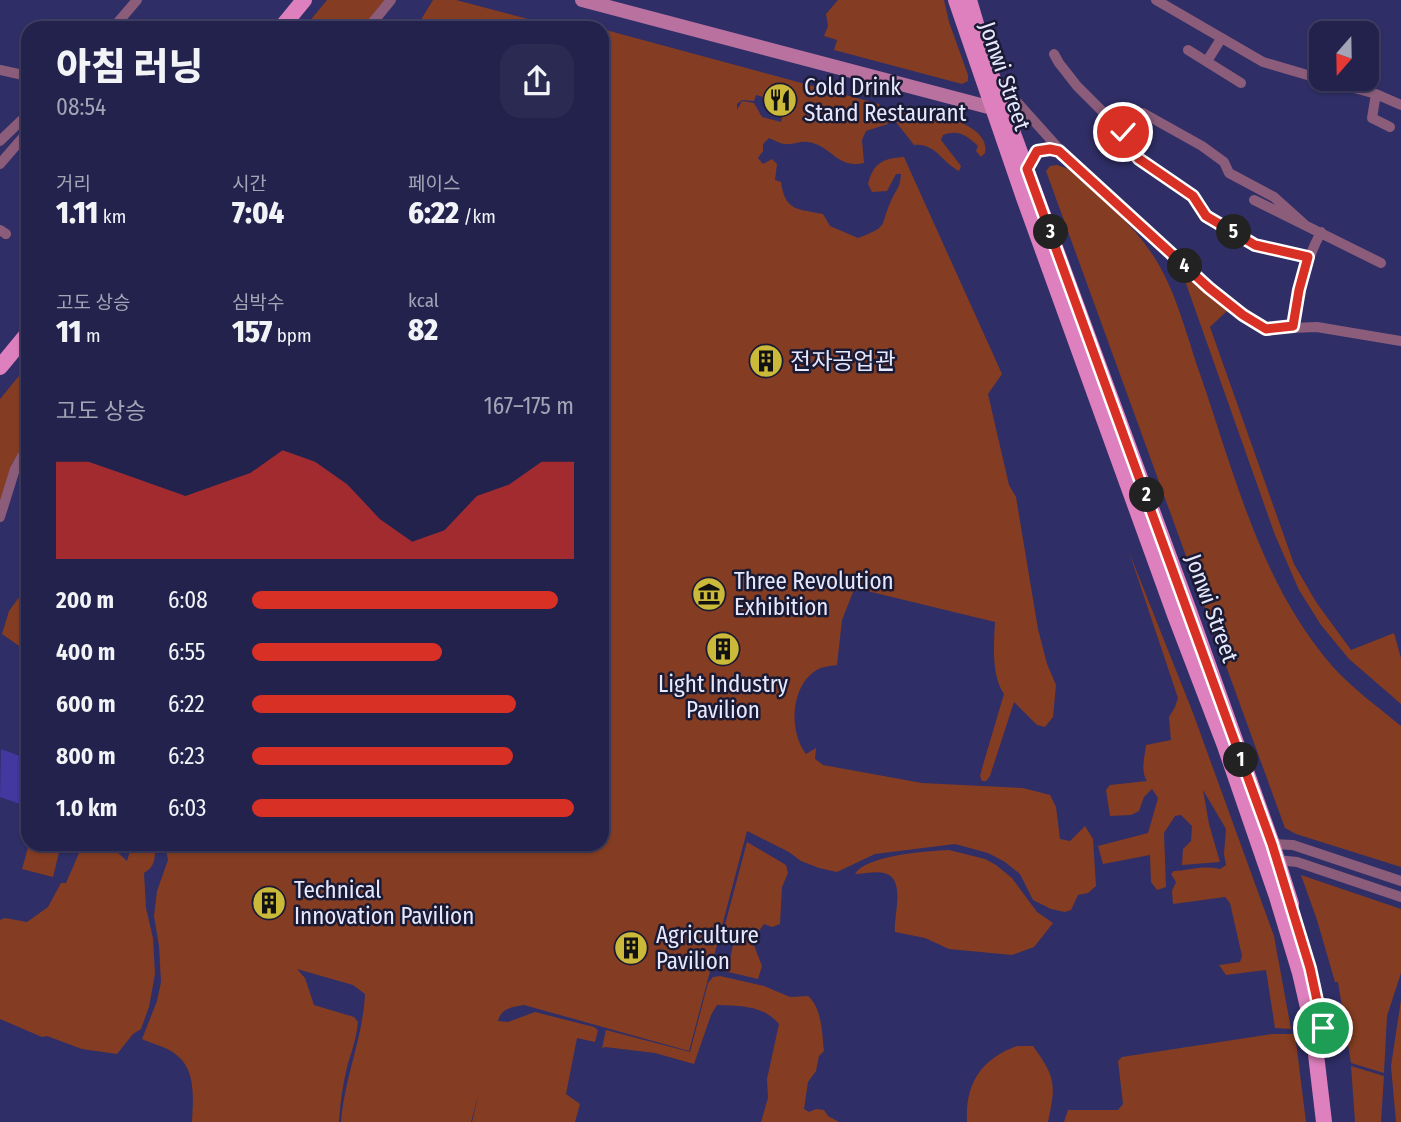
<!DOCTYPE html>
<html lang="ko">
<meta charset="utf-8">
<style>
body{margin:0;font-family:"Fira Sans Condensed","Noto Sans KR",sans-serif;background:#2b2a53;color:#f1f3f6;height:100vh;display:flex;flex-direction:column;font-size:26px;white-space:nowrap}
*{box-sizing:border-box;margin:0}
p{font-size:23px;color:#a3a4b5}
.icon{flex:none;width:38px;height:38px;fill:none;stroke:currentColor;stroke-width:2;stroke-linecap:round;stroke-linejoin:round}
.map{position:relative;flex:1;overflow:hidden}
.details{position:absolute;left:21px;top:21px;width:588px;height:830px;display:flex;flex-direction:column;background:#23224c;border-radius:21px;box-shadow:0 2px 5px #0004,0 0 0 2px #403f64}
.details>*{flex:none}
.needle{width:46px;rotate:200deg}
.buttons{position:absolute;left:1309px;top:21px;display:grid;gap:14px}
.buttons a{display:grid;place-items:center;width:70px;height:70px;border-radius:14px;background:#23224c;box-shadow:0 2px 5px #0004,0 0 0 2px #403f64;font-size:35px}
.pin{position:absolute;display:grid;place-items:center;width:60px;height:60px;color:#fff;margin:-30px;border:4px solid #fff;border-radius:50%;box-shadow:0 2px 7px #0007}
.km{position:absolute;width:35px;height:35px;margin:-18px;border-radius:50%;background:#222;color:#fff;font-size:19px;line-height:35px;text-align:center}
.round{display:grid;place-items:center;flex:none;width:74px;height:74px;border-radius:21px;background:#2b2a53}
.headline{display:flex;align-items:center;justify-content:space-between;height:119px;padding:0 35px}
h1{font-size:38px;font-weight:800;line-height:52px}
.stats{display:grid;grid-template-columns:repeat(3,1fr);gap:10px;height:119px;padding:7px 35px}
.stats div{display:grid;align-content:center}
.stats b{font-size:30px;font-weight:800}
.stats small{font-size:19px;font-weight:400}
.stats p{font-size:19px}
.chart{height:196px;padding:14px 35px}
.chart p{display:flex;justify-content:space-between}
.chart svg{width:100%;height:126px;margin-top:7px;fill:#d93025;opacity:.7}
ul{padding:0 35px;list-style:none;font-size:23px}
li{display:grid;grid-template-columns:112px 84px 1fr;align-items:center;height:52px}
li i{height:18px;border-radius:9px;background:#d93025}
.map>svg:first-child{display:block}
</style>
<div class="map">
<svg width="1401" height="1122" viewBox="0 0 1401 1122">
<rect width="100%" height="100%" fill="#2f2e66"/>
<path fill="#843d22" fill-rule="evenodd" d="M327,0H387L365,28H304Z
M433,0H456L562,28H420L422,18Z
M838,0H944L949,22L968,75V81L962,84L834,50L837,40L824,36L828,26L826,14Z
M602,29L879,104L888,124L866,131L862,140L864,163C836,169 833,146 808,142C800,141 792,145 785,144C780,144 774,140 769,138L763,144V151L758,158L763,164L772,159L777,164L775,180L781,182C785,212 799,209 823,214L830,226L858,238C890,226 879,227 891,201C896,189 900,189 901,174H896L887,191L872,192L868,184C873,164 882,158 904,157L1002,374L988,394L1009,485L1016,497L1038,629L1047,664L1056,685L1053,717L1045,727L1037,725L1014,702L990,776L986,781H982L980,776L983,765L1004,694C991,675 994,644 995,622L859,589L853,592L842,620L837,665C830,666 820,667 815,671C790,688 789,732 806,754L816,748L815,759L823,765L922,783L1023,788L1050,795L1056,807L1060,839L1070,841L1085,826L1093,839L1096,886L1088,893L1078,895L1071,910L1065,912L1051,909L1033,900L1020,874L1005,862L988,853L955,844L875,854L837,872L819,868L801,861L789,852L747,831L689,1051L524,1005C512,1007 501,1008 498,1021L508,1022L535,1012L594,1027L598,1030L595,1042L577,1038L566,1094L580,1104L575,1122H472L479,1093L471,1122H341C344,1079 363,1038 365,994L353,985L297,969L305,978L314,1005L354,1017L358,1022C357,1033 353,1049 349,1060C344,1077 340,1103 339,1122H192C193,1098 197,1069 174,1053C164,1046 152,1044 142,1039L157,1001L161,982L159,946L154,916L157,891L168,860L165,844H602ZM774,91L788,95L781,122L762,117L754,103L742,101L737,110V104L742,100L754,101L756,95L771,99Z
M896,107C919,109 992,121 985,153L981,157L976,151L978,146C967,136 959,129 943,135L941,140L961,166L959,171C941,162 936,143 914,145L896,122L893,111Z
M1057,165L1068,169C1100,197 1134,224 1156,260C1177,294 1187,337 1200,374C1235,475 1261,585 1333,667C1353,689 1378,707 1401,726V867L1296,834L1285,828L1046,171L1050,166Z
M1190,277L1228,310L1210,327L1294,564L1316,602L1351,650L1394,633L1401,658V704L1349,659L1321,625L1299,590L1275,535L1184,278Z
M28,365V438L12,464L0,501V399Z
M1129,552L1193,713L1274,936L1291,1029L1275,1028L1266,970L1226,975L1219,965L1240,962L1242,956L1230,903L1225,897L1173,904L1172,891L1176,882L1171,874L1174,871C1192,870 1201,865 1220,869L1226,865L1224,854L1226,829L1203,790L1209,824L1220,862L1182,865L1183,849L1191,841L1192,826L1181,815L1175,816L1164,833L1166,887L1157,890L1151,882L1150,855L1103,864L1098,846L1148,833L1158,798L1152,789L1144,797L1139,811L1131,815L1110,816L1106,790L1110,785L1147,781C1140,771 1145,756 1146,745L1171,740L1169,717L1175,707L1178,698Z
M28,585V642L22,648L2,634L9,611Z
M747,842L786,865L788,873L782,887L780,924L772,927L764,924L752,940L762,966L758,979L720,970V966L729,964L734,940L722,936Z
M29,844H61L53,877L22,869Z
M83,844H114L117,852L127,861L132,844H155C155,856 156,867 144,873L146,908L153,938L155,974L149,1007L141,1029L133,1034L117,1054L82,1049L47,1036L42,1037L0,1019V920L5,918L27,922L48,907L61,883H66Z
M949,850L985,859L996,865L1012,878L1037,912L1053,923L1034,947L1012,955L949,949L925,938L895,932C893,917 907,878 884,873C875,871 864,874 855,874C866,855 928,851 949,850Z
M1301,875L1401,909V973L1387,1016L1384,1073L1351,1063L1338,982H1335L1317,920Z
M720,976L764,986L790,997L808,996C822,1008 822,1033 824,1051L819,1056L816,1071L808,1082L804,1109L809,1112L816,1109L824,1110L828,1116L839,1122H761L768,1098L767,1079L779,1024C763,1005 740,1006 717,1005L711,1015L694,1064L655,1053L605,1047L602,1048L606,1030L690,1052L708,983L713,977Z
M1401,1000V1122H1396L1391,1066Z
M1272,1034H1295L1306,1122H1064L1068,1110H1118L1123,1104L1118,1061L1122,1057Z
M1017,1046H1033C1056,1078 1056,1084 1048,1122H967C965,1084 981,1059 1017,1046Z
M1351,1066L1384,1076L1381,1122H1355Z"/>
<path fill="#42389f" d="M1,749L28,759V780L20,804L0,797Z"/>
<g fill="none" stroke-linecap="round" stroke-linejoin="round">
<path stroke="#8b5d7a" stroke-width="10" d="M1156,0L1263,62L1321,79
M113,28L137,0
M368,28L391,0
M1188,50L1241,83
M1054,54L1059,63L1077,86L1123,132L1129,147L1139,159L1193,196L1206,216L1255,245L1308,256
M1207,61L1221,39
M0,70L23,75L28,91
M1322,79L1376,94L1401,105
M997,80L1070,161L1209,288L1243,315L1266,329L1317,327L1401,341
M1376,94L1372,118L1390,127
M1110,117L1143,113L1202,146L1224,162L1229,173L1274,197L1304,224
M0,141L28,114
M0,164L25,135
M1027,169L1037,151L1044,149L1059,151
M1254,200L1381,263
M0,230L6,234
M1293,326C1299,291 1304,264 1321,232
M0,517L15,469L28,446
M1272,844L1293,845L1401,881
M1277,860L1297,862L1401,897"/>
<path stroke="#b971a0" stroke-width="14" d="M582,0L992,108"/>
<path stroke="#dd80bd" stroke-width="16" d="M956,0L1024,198L1175,615L1225,746L1277,897L1300,973L1313,1029L1324,1122
M969,0L990,71L1189,611L1272,844L1291,904
M281,28L304,0
M0,367L28,333"/>
</g>
<g fill="none" stroke-linecap="round" stroke-linejoin="round">
<g stroke="#fff" stroke-width="14">
<path id="route" d="M1123,132L1129,147L1139,159L1193,196L1206,216L1255,245L1308,257L1299,290L1293,326L1266,329L1243,315L1209,288L1059,151L1050,149L1037,151L1027,169L1272,844L1310,968L1323,1028"/>
</g>
<use href="#route" stroke="#d93025" stroke-width="9"/>
</g>
<defs>
<g id="restaurant-disc" transform="scale(1.75)"><circle r="9.5" fill="#cbb939" stroke="#1a1a34"/><path d="M-5-6h1v4h1v-4h1v4h1v-4h1v5L-1.5 .5V6h-2V.5L-5-1ZM5-6V6H3V1.5H1.5Q1.5-4 5-6Z" fill="#111"/></g>
<g id="building-disc" transform="scale(1.75)"><circle r="9.5" fill="#cbb939" stroke="#1a1a34"/><path d="M-4-6H4V6H1V3H-1V6H-4ZM-2.5-4.3h1.7v1.8h-1.7ZM.8-4.3h1.7v1.8H.8ZM-2.5-1h1.7V.8h-1.7ZM.8-1h1.7V.8H.8Z" fill="#111"/></g>
<g id="museum-disc" transform="scale(1.75)"><circle r="9.5" fill="#cbb939" stroke="#1a1a34"/><path d="M0-6L6-3V-2H-6V-3ZM-5-1h2V3h-2ZM-1-1h2V3h-2ZM3-1h2V3H3ZM-6 4H6V6H-6Z" fill="#111"/></g>
</defs>
<g fill-rule="evenodd">
<use href="#restaurant-disc" x="780" y="100"/>
<use href="#building-disc" x="766" y="361"/>
<use href="#museum-disc" x="709" y="594"/>
<use href="#building-disc" x="723" y="649"/>
<use href="#building-disc" x="269" y="903"/>
<use href="#building-disc" x="631" y="948"/>
</g>
<g text-anchor="middle" stroke-width="5" stroke-linejoin="round" paint-order="stroke">
<g font-size="23" fill="#e6e8fd" stroke="#1a1a34">
<text transform="translate(1005 76) rotate(71)" y="8">Jonwi Street</text>
<text transform="translate(1212 608) rotate(70)" y="8">Jonwi Street</text>
</g>
<g font-size="23" fill="#e6e8fd" stroke="#1a1a34" text-anchor="start">
<text x="804" y="95">Cold Drink<tspan x="804" dy="26">Stand Restaurant</tspan></text>
<text x="790" y="369">전자공업관</text>
<text x="734" y="589">Three Revolution<tspan x="734" dy="26">Exhibition</tspan></text>
<text x="723" y="692" text-anchor="middle">Light Industry<tspan x="723" dy="26">Pavilion</tspan></text>
<text x="294" y="898">Technical<tspan x="294" dy="26">Innovation Pavilion</tspan></text>
<text x="656" y="943">Agriculture<tspan x="656" dy="26">Pavilion</tspan></text>
</g>
</g>
</svg>
<div class="buttons">
<a><svg class="needle" viewBox="-14 -14 28 28"><path d="M0-13l5 13h-10z" fill="#e53935"/><path d="M0 13l5-13h-10z" fill="#a3a4b5"/></svg></a>
</div>
<div class="pin" style="left:1323px;top:1028px;background:#1e9e55"><svg class="icon" aria-label="arrive" viewBox="0 0 24 24"><path d="M6 21V4h12l-3 4 3 4H6"/></svg></div>
<div class="pin" style="left:1123px;top:132px;background:#d93025"><svg class="icon" aria-label="check" viewBox="0 0 24 24"><path d="M5 12l5 5 9-10"/></svg></div>
<b class="km" style="left:1241px;top:760px">1</b>
<b class="km" style="left:1147px;top:495px">2</b>
<b class="km" style="left:1051px;top:232px">3</b>
<b class="km" style="left:1185px;top:266px">4</b>
<b class="km" style="left:1234px;top:232px">5</b>
<section class="details">
<div class="headline"><div><h1>아침 러닝</h1><p>08:54</p></div><a class="round"><svg class="icon" aria-label="share" viewBox="0 0 24 24"><path d="M12 15V3M7 8l5-5 5 5M5 13v7h14v-7"/></svg></a></div>
<div class="stats">
<div><p>거리</p><b>1.11<small> km</small></b></div>
<div><p>시간</p><b>7:04</b></div>
<div><p>페이스</p><b>6:22<small> /km</small></b></div>
</div>
<div class="stats">
<div><p>고도 상승</p><b>11<small> m</small></b></div>
<div><p>심박수</p><b>157<small> bpm</small></b></div>
<div><p>kcal</p><b>82</b></div>
</div>
<div class="chart"><p><span>고도 상승</span>167–175 m</p>
<svg viewBox="0 0 160 44" preserveAspectRatio="none"><path d="M0 44V10L10 10L20 14L30 18L40 22L50 18L60 14L70 6L80 10L90 18L100 30L110 38L120 34L130 22L140 18L150 10L160 10V44z"/></svg>
</div>
<ul>
<li><b>200 m</b>6:08<i style="width:95%"></i></li>
<li><b>400 m</b>6:55<i style="width:59%"></i></li>
<li><b>600 m</b>6:22<i style="width:82%"></i></li>
<li><b>800 m</b>6:23<i style="width:81%"></i></li>
<li><b>1.0 km</b>6:03<i style="width:100%"></i></li>
</ul>
</section>
</div>
